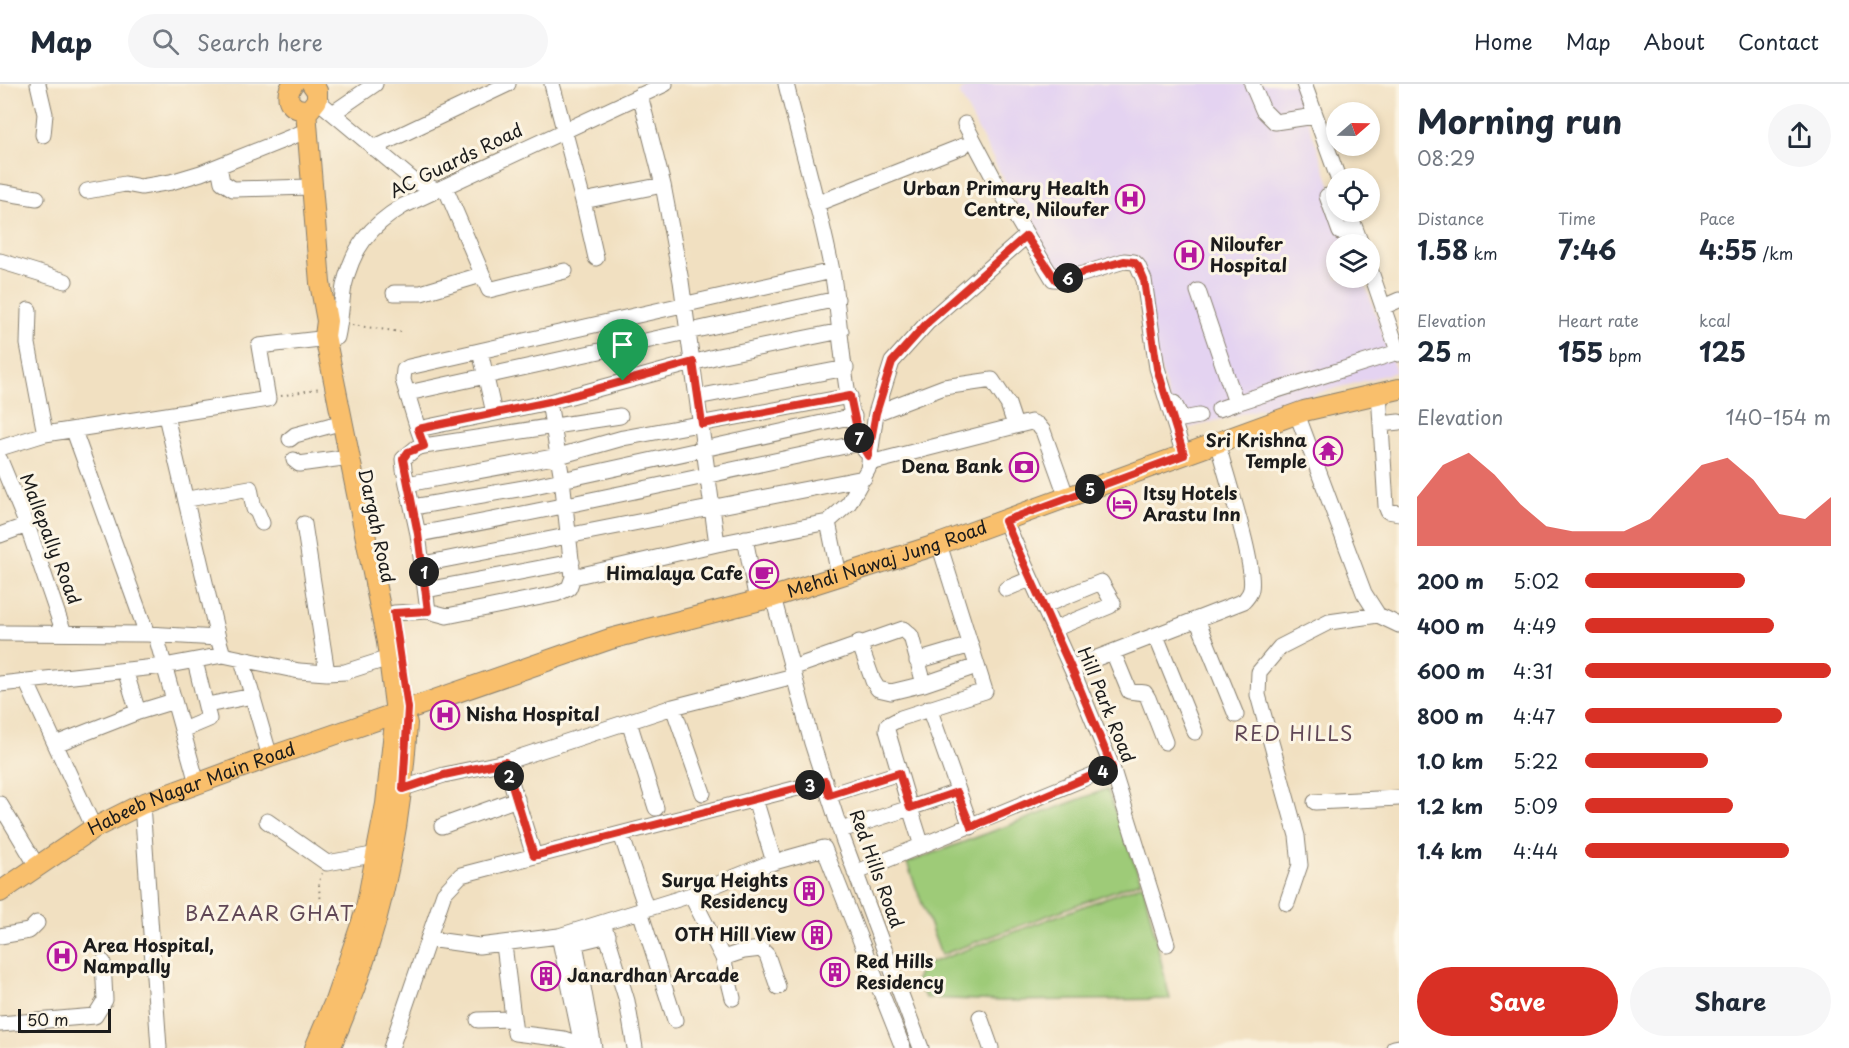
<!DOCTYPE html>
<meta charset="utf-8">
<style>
body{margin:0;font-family:"Playpen Sans",sans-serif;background:#f6f6f7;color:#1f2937;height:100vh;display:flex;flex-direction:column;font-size:22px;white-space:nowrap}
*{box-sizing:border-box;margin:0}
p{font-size:20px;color:#747a83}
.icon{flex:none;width:33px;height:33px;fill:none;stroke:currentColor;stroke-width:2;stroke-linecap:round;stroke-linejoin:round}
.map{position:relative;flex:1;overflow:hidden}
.details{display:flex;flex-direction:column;background:#fff;width:450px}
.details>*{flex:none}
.needle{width:39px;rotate:70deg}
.buttons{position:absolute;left:1326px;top:18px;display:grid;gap:12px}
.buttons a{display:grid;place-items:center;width:54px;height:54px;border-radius:50%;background:#fff;box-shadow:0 3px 9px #0003;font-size:30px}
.scale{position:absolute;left:18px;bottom:15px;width:93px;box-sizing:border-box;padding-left:6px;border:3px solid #1c1c1c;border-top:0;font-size:16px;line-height:21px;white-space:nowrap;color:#1c1c1c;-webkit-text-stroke:4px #fcf5e5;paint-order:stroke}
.pin{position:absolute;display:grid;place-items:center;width:51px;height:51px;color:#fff;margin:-62px -26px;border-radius:50% 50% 50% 0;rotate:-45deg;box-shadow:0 0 6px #0007}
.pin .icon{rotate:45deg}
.km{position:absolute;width:30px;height:30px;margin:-15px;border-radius:50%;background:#222;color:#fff;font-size:16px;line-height:30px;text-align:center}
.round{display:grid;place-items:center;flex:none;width:63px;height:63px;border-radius:32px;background:#f6f6f7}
.head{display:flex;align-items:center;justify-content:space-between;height:102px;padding:0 18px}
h1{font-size:33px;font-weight:700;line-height:45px}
.metrics{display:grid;grid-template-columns:repeat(3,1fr);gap:9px;height:102px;padding:6px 18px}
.metrics div{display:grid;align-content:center}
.metrics b{font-size:26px;font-weight:700}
.metrics small{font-size:16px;font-weight:400}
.metrics p{font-size:16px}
.chart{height:168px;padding:12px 18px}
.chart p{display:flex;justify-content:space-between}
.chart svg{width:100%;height:108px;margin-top:6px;fill:#d93025;opacity:.7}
.cta{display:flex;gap:12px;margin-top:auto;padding:12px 18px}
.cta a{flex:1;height:69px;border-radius:36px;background:#d93025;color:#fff;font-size:24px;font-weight:700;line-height:69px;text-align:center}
.cta a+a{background:#f6f6f7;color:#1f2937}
ul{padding:0 18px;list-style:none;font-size:20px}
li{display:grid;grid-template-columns:96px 72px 1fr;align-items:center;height:45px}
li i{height:15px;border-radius:8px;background:#d93025}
header{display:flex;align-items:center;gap:36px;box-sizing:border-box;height:84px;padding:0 30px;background:#fff;border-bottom:2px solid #e0e1e3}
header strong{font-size:28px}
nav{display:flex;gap:33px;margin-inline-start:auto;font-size:21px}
.search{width:420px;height:54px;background:#f6f6f7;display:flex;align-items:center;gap:15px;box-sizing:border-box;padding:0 21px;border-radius:33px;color:#747a83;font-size:22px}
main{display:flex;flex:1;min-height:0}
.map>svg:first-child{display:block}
</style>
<header>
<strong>Map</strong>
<div class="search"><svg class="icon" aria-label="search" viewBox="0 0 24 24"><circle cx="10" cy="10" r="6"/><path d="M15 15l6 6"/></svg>Search here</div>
<nav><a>Home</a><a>Map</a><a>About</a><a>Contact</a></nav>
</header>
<main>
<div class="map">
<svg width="1399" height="964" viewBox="0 0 1399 964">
<rect width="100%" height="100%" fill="#fcf5e5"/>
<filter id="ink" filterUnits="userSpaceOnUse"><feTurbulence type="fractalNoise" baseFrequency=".0167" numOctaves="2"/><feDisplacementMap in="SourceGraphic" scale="12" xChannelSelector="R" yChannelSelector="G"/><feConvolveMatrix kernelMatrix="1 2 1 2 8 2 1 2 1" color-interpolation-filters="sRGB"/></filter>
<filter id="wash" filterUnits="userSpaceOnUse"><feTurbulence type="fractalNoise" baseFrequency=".008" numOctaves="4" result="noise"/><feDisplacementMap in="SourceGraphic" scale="24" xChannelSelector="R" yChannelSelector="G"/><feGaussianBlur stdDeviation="1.35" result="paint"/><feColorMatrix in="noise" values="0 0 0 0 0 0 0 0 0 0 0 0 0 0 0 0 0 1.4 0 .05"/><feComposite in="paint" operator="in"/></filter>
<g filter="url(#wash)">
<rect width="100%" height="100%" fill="#f1e0c1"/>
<path fill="#e4d3f1" d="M970,0H1295L1351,160H1336V194H1363L1396,288L1178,347L1131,181L1057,198L959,9Z"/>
<path fill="#9ecb78" stroke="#5d744a" stroke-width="1.5" d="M1107,705L1141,797L941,871L907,779Z
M1143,800L1170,915L1002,917L926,914L915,898L922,882Z"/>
</g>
<g filter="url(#ink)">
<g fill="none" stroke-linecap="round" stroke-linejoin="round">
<g stroke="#867e6e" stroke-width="17">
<path id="minor" d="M38,0L45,30L43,51
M552,0L583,117L663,101
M786,0C801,62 820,124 832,187C841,234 843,330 865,367
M1252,0L1263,26L1275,38L1315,32
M1304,0L1338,94
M640,11L663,101L681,197L717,460
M317,16L414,97L437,106
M333,29L375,0
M965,40L1001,108L1053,195H1067L1124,177L1134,178L1138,182L1144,196L1157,284L1184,371
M373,64L508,0
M219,82L222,98L233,105L311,103
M445,103L489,206L565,187
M87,107L125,100L141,103L171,98L201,89L306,47
M0,108L37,114
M1327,112L1340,148L1355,145
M583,117L596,174
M816,120L963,62
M1349,128L1361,160
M0,177L65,197
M1370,185L1399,270
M1198,207L1236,319L1398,268
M394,209H421L481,191
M1383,223L1399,216
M29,226L28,260L45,350
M480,267L494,329
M408,309L837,215
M1379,309L1386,422L1388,427L1399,429
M697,313L846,284
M549,318L562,395L573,493
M1174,319L1182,335L1199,332
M1219,325L1236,319
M876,329L944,303L992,296L1008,320L1015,341
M1297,330L1364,509L1378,531L1399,541
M166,332L218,554
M1381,340L1399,338
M418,345L403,296L404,286L409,283L832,187
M74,347L147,550
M290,355L295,351L343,338
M424,362L418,345L549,318L718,272L841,247
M0,364L45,350L268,315L259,262L337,253C341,236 341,219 344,202C353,163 370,142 403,122L665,0
M0,376L27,441L64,549
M294,376L299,380L350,373
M870,379L1031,338L1038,341L1043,347L1067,414
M407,400L559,372L623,354L850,312
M188,415L250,404L254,425L257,427L262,439
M413,423L530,403L854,332
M1005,437L1076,595L1112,683L1167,860
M304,440L327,589
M418,450C566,424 713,389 860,359
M0,451L27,441
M745,454L757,517
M939,460L985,607L901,634L888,641L887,646L910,724L957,708
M423,480L864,394
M839,491L828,438L849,419L868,385L876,329L892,278L928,238L1026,152
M1006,505L1030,495
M426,506L572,478
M773,513L812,659L843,755L921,964
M1043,522L1101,498L1113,519L1110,522L1054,545
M428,527L418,450L404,386L403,375L416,364L424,362L620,332
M394,529L428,527L447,532L556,510L569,504L573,493L717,460L828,438
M1197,535L1236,631
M0,549L147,550L218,554L223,571L299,587L327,589L345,588L389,574
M156,552L197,699
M1156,552L1195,648
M1113,568L1129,607L1145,609L1148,614L1165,658
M242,576L270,673
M917,577L971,561
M792,584L903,545L911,552L924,600L891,608L878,605L873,597L859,558
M1071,584L1244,517C1247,513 1250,511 1251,505C1256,482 1225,389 1218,361
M125,586L138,628
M27,599L94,744
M0,600L164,582L223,571
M924,600L977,582
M207,621L253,612
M673,623L703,709
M929,624L971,743
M629,638L656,724
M183,646L209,635L195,577
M56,660L138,628L174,617
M505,678L534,772
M394,707L444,691L505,678L673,623L794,592
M829,711L899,689
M755,715L774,778
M1315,718L1399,714
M0,720L37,782
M142,720L159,964
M267,737L327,779L378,770
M442,742L517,715
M841,746L910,724L922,762
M621,750L646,824
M855,789L1112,683
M691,811L723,874L733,914
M1287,819L1300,781L1297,752L1258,611L1259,588L1280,563L1329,538L1378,531
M640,827L675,936
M604,842L627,917L635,964
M0,852L29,847L37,839
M428,855L479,862L559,852L691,811L767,780L824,764L903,964
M504,861L515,949L564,955L582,961L559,852
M723,874L744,867L761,865L767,871L778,903
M980,933L991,964
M478,936L512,935
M0,940L95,932L105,916L103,878
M391,964L444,809L461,791L825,697
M594,964L575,859L608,851
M1394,964L1399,963"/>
</g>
<g stroke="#867e6e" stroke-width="22">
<g id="major">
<path d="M293,0C282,14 292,29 310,25L317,16V7L312,0"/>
<path d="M306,27L320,199L327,237L325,252L387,558L396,629L386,720L365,829L335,917L315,964"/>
<path id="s1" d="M0,808L94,744L142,720L270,673L610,555L773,513L939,460L1304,327L1399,305"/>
<path d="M330,964C377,861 401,751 407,639"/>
</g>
</g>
<path stroke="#867e6e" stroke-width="2" stroke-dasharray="1.5 4.5" stroke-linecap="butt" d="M352,241L401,248
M281,312L320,304
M322,789C315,803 322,820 327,833L333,836L344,832"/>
<use href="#minor" stroke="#fff" stroke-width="15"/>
<use href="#major" stroke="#f9bf6c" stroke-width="20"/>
</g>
</g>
<g fill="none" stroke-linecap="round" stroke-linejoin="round" filter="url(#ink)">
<g stroke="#fff" stroke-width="12">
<path id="route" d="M1026,152L1056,196L1124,177L1134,178L1138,182L1144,196L1157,284L1184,371L1005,437L1076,595L1112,683L971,743L957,708L910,724L899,689L829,711L825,697L534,772L505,678L444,691L403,705L408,624L394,529L428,527L418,450L403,375L408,368L424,362L418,345L549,318L693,278L702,340L850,312L860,359L868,372L876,329L892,278L928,238Z"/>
</g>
<use href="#route" stroke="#d93025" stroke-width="8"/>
</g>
<defs>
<g id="hospital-ring" transform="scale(1.5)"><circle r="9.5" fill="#fcf5e5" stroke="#b5179e" stroke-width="1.5"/><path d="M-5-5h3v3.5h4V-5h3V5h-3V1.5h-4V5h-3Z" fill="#b5179e"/></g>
<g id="temple-ring" transform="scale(1.5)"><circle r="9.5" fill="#fcf5e5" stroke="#b5179e" stroke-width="1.5"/><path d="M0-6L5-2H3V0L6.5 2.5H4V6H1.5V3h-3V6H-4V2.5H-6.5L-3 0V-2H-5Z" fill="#b5179e"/></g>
<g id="bank-ring" transform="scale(1.5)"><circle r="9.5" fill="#fcf5e5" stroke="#b5179e" stroke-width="1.5"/><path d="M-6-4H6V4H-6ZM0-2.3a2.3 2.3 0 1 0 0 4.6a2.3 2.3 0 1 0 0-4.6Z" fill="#b5179e"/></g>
<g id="hotel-ring" transform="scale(1.5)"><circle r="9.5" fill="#fcf5e5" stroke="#b5179e" stroke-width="1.5"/><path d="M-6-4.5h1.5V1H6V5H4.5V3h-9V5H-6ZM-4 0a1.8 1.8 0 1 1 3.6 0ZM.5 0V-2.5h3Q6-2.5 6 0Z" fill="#b5179e"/></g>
<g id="cafe-ring" transform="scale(1.5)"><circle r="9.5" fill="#fcf5e5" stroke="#b5179e" stroke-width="1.5"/><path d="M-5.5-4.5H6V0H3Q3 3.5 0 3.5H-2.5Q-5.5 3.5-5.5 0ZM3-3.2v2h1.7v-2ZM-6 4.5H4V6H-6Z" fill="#b5179e"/></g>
<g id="building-ring" transform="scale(1.5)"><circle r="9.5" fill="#fcf5e5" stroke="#b5179e" stroke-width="1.5"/><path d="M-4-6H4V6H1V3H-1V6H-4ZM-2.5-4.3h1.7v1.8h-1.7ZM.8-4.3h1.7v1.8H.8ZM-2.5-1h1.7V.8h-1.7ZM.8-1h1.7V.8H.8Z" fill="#b5179e"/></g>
</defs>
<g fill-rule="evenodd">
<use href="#hospital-ring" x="1130" y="115"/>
<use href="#hospital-ring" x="1189" y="171"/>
<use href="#temple-ring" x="1328" y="367"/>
<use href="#bank-ring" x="1024" y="383"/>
<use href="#hotel-ring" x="1122" y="420"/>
<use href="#cafe-ring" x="764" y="490"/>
<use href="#hospital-ring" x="445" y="631"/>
<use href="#building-ring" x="809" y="807"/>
<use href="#building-ring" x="817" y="851"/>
<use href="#hospital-ring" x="62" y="872"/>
<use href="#building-ring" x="835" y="888"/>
<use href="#building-ring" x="546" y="892"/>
</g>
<g text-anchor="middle" stroke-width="6" stroke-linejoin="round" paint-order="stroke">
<g font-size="18" fill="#1c1c1c" stroke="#fcf5e5">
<text transform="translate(456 77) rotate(-26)" y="6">AC Guards Road</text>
<text transform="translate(376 442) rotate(78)" y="6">Dargah Road</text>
<text transform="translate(50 455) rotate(69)" y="6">Mallepally Road</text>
<text dy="6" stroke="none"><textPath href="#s1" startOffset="952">Mehdi Nawaj Jung Road</textPath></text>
<text transform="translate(1106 621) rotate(68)" y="6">Hill Park Road</text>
<text dy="6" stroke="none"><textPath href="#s1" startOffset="219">Habeeb Nagar Main Road</textPath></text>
<text transform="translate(876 785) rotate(70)" y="6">Red Hills Road</text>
</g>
<g font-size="18" font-weight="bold" fill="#1c1c1c" stroke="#fcf5e5" text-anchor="end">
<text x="1109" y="111">Urban Primary Health<tspan x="1109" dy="21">Centre, Niloufer</tspan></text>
<text x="1210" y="167" text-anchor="start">Niloufer<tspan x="1210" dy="21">Hospital</tspan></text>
<text x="1307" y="363">Sri Krishna<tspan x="1307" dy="21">Temple</tspan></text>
<text x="1003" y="389">Dena Bank</text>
<text x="1143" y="416" text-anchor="start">Itsy Hotels<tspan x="1143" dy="21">Arastu Inn</tspan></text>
<text x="743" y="496">Himalaya Cafe</text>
<text x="466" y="637" text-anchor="start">Nisha Hospital</text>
<text x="788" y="803">Surya Heights<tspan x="788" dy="21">Residency</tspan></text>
<text x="796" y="857">OTH Hill View</text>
<text x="83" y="868" text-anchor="start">Area Hospital,<tspan x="83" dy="21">Nampally</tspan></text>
<text x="856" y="884" text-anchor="start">Red Hills<tspan x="856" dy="21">Residency</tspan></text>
<text x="567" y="898" text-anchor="start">Janardhan Arcade</text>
</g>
<g font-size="20" letter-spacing="1.5" fill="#604756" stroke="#fcf5e5">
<text x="1294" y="657">RED HILLS</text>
<text x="270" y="837">BAZAAR GHAT</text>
</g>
</g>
</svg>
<div class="buttons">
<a><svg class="needle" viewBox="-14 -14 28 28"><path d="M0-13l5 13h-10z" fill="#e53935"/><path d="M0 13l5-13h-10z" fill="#747a83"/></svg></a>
<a><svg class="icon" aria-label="locate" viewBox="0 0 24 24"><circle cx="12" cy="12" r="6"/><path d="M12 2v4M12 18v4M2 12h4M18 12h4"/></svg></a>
<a><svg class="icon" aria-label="layers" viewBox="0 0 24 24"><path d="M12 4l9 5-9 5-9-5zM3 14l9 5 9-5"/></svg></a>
</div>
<div class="scale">50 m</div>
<div class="pin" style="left:623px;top:297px;background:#1e9e55"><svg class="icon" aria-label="arrive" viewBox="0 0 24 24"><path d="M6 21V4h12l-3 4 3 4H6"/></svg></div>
<b class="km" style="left:424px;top:488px">1</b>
<b class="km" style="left:509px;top:692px">2</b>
<b class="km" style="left:810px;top:701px">3</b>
<b class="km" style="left:1103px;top:687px">4</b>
<b class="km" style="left:1090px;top:405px">5</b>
<b class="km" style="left:1068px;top:194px">6</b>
<b class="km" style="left:859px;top:354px">7</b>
</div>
<section class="details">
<div class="head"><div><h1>Morning run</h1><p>08:29</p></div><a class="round"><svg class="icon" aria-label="share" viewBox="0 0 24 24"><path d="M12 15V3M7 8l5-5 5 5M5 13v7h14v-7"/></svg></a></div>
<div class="metrics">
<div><p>Distance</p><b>1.58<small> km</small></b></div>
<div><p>Time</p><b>7:46</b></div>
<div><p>Pace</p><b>4:55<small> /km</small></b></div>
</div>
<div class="metrics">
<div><p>Elevation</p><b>25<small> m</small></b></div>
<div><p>Heart rate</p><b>155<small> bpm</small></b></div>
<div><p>kcal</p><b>125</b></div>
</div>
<div class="chart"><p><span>Elevation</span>140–154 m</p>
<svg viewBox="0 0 160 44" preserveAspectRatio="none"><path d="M0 44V24L10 11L20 6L30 15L40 27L50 36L60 38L70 38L80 38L90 33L100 22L110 11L120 8L130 17L140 31L150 33L160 24V44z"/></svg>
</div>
<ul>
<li><b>200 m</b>5:02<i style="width:65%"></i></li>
<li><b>400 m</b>4:49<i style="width:77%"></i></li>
<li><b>600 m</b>4:31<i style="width:100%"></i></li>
<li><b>800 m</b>4:47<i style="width:80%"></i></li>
<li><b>1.0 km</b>5:22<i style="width:50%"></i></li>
<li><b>1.2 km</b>5:09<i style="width:60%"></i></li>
<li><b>1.4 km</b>4:44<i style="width:83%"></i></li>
</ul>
<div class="cta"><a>Save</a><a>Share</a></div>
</section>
</main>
